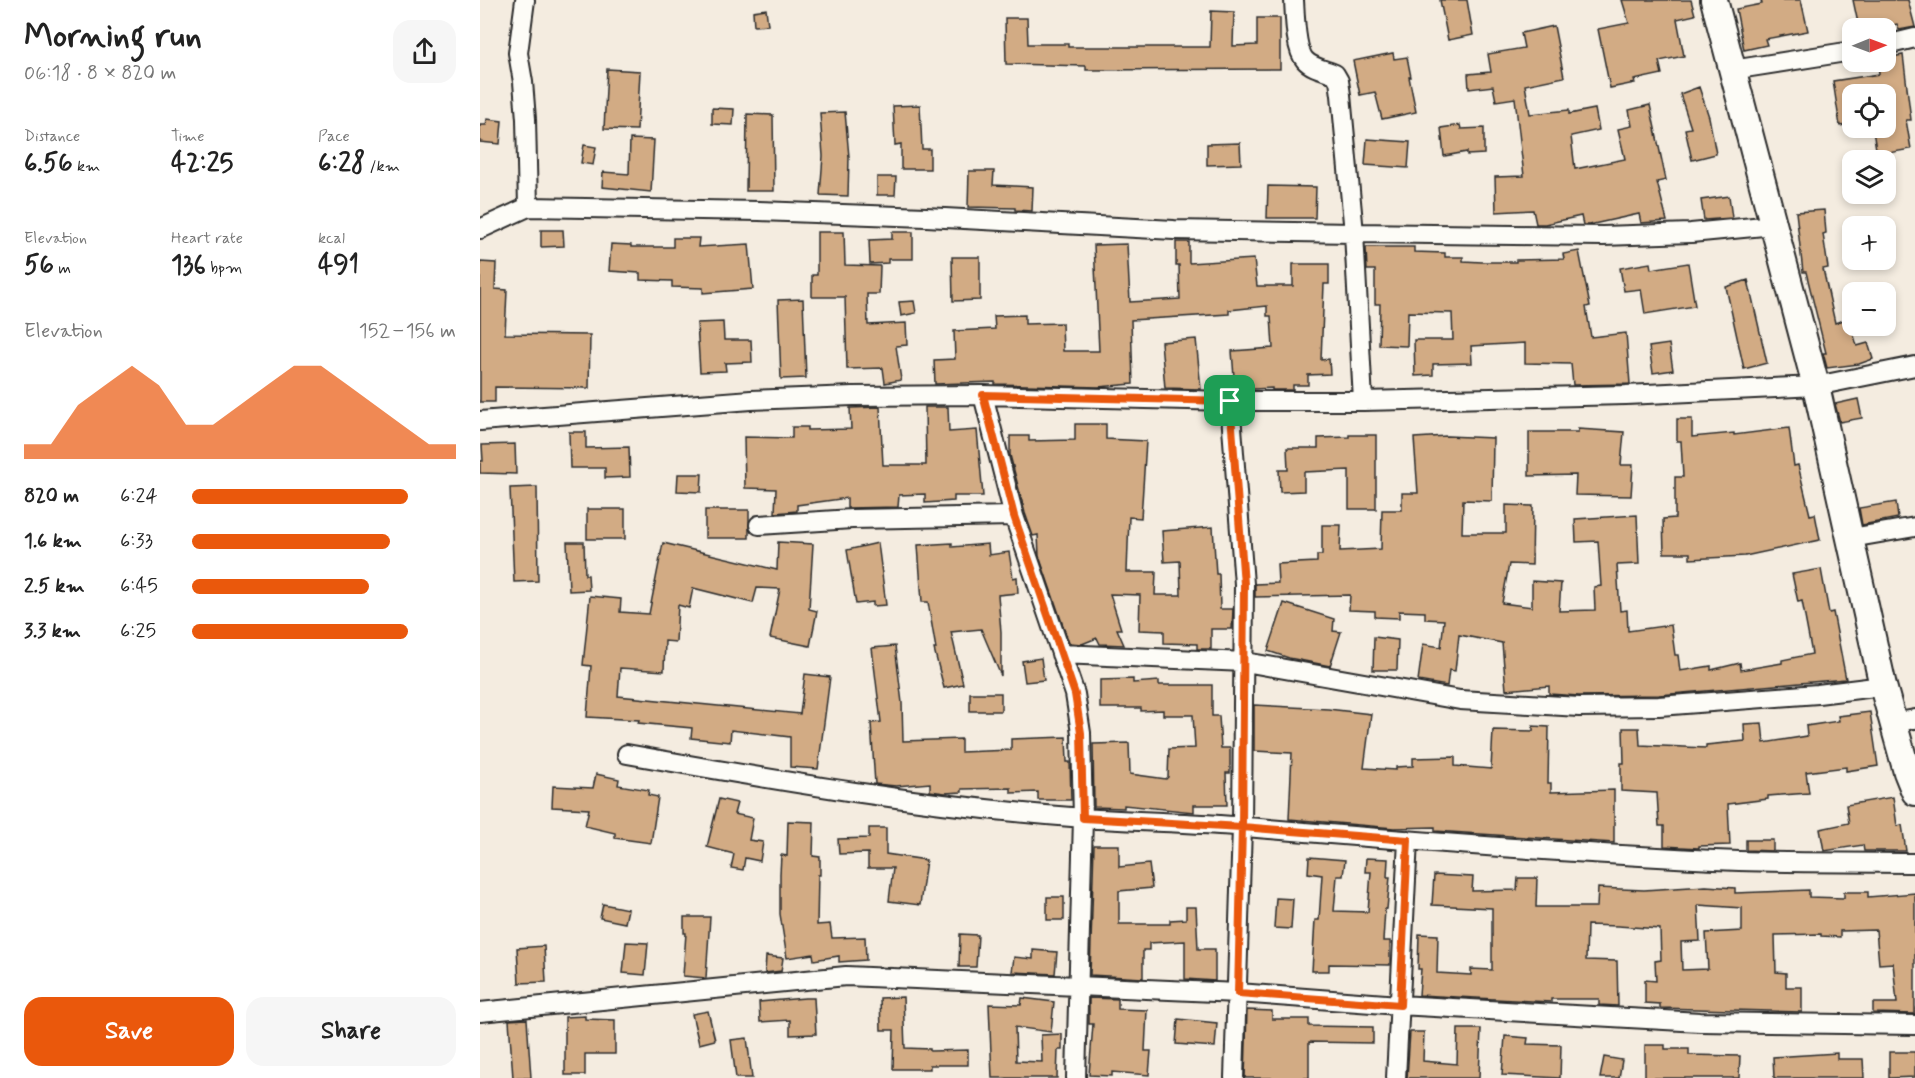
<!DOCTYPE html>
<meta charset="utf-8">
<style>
body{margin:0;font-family:Mynerve,sans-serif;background:#f6f6f6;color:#222;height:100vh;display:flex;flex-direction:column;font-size:22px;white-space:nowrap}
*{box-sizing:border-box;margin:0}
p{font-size:20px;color:#767676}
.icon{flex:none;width:33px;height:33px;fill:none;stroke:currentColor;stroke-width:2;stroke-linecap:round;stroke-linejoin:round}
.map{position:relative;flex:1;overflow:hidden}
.sheet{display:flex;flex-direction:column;background:#fff;width:480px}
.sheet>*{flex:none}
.needle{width:39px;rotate:89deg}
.buttons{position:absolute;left:1362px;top:18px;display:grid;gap:12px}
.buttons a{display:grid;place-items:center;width:54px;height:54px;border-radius:12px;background:#fff;box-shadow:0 3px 9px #0003;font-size:30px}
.pin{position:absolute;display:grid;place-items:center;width:51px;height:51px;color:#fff;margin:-26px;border-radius:12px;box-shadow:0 3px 9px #0006}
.round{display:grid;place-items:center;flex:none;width:63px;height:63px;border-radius:18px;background:#f6f6f6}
.head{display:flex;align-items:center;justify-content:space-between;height:102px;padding:0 24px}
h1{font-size:33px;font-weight:700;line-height:45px}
.metrics{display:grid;grid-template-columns:repeat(3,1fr);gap:9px;height:102px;padding:6px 24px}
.metrics div{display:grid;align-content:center}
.metrics b{font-size:26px;font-weight:700}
.metrics small{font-size:16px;font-weight:400}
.metrics p{font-size:16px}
.chart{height:168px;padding:12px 24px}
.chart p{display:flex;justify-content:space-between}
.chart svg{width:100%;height:108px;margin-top:6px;fill:#ea580c;opacity:.7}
.primary-button{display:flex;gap:12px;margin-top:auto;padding:12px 24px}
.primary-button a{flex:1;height:69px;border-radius:18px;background:#ea580c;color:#fff;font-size:24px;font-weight:700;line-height:69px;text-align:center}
.primary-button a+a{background:#f6f6f6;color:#222}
ul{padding:0 24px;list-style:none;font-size:20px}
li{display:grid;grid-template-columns:96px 72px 1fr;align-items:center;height:45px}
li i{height:15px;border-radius:8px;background:#ea580c}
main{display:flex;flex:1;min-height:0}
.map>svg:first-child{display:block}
</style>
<main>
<section class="sheet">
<div class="head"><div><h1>Morning run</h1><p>06:18 · 8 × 820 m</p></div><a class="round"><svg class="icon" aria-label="share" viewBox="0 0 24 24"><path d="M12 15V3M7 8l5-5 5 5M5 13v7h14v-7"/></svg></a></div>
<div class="metrics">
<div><p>Distance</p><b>6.56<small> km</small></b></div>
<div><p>Time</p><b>42:25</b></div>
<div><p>Pace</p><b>6:28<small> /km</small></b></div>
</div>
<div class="metrics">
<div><p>Elevation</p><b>56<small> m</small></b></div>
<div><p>Heart rate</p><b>136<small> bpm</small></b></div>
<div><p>kcal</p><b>491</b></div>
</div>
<div class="chart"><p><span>Elevation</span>152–156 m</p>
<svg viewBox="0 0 160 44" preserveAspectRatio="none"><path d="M0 44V38L10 38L20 22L30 14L40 6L50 14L60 30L70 30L80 22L90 14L100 6L110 6L120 14L130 22L140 30L150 38L160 38V44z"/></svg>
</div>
<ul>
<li><b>820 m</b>6:24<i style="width:82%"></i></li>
<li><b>1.6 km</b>6:33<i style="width:75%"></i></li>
<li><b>2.5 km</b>6:45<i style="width:67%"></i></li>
<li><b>3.3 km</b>6:25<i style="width:82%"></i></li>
</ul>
<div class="primary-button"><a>Save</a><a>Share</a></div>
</section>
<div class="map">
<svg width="1435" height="1078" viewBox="0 0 1435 1078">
<rect width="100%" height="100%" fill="#f4ece0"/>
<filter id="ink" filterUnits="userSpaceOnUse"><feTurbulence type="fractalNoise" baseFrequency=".0167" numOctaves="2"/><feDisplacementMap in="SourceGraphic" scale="12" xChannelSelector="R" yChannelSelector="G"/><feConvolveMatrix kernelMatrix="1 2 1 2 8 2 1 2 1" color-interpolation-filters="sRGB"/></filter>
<g filter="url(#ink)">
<path fill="#d2ab84" stroke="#2b2b2b" stroke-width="1.5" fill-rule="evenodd" d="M960,0H987L993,35L968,40Z
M1142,0H1211L1215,15L1197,19L1204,56L1179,61L1182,74L1154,80L1155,83L1130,88L1118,29L1149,23Z
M1281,0H1321L1328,31L1285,39L1287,45L1264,50L1256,9L1282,4Z
M1373,0H1428L1435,27L1419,30L1417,24L1397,28H1379Z
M286,9L288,25L274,26L273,11Z
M731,11L754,12L753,46L777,45V18H800V69L606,70V66L526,64L525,18H547L548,44H588V47H730Z
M1074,26L1084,77L1045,85L1050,114L1089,110V114L1115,109L1119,130L1091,136L1095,169L1145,159L1138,129L1152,126L1149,110L1170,105L1186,180L1177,182L1187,221L1161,223L1159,214L1109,225H1103L1101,216L1065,224H1056L1053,210L1016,212L1015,177L1044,176L1035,98L1016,101L1013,86L989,89L988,74L1011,72L1008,54L1044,48L1041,33Z
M913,53L914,59L927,57L931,77H929L936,112L902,119L895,92L880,95L873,61Z
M1423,55L1431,120H1426L1431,149L1397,155L1393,131L1406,129V94H1372V124L1360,126L1353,81L1399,74L1398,62H1406V58Z
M127,69L160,71L157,130L124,129Z
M1219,87L1229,117L1236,154L1212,160L1205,129L1211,128L1200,94Z
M440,105L442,149H450V169H421V144L415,145L413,106Z
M232,108L254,109L253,125L232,124Z
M365,112L369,157L368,196L340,195L343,156L340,113Z
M267,114L293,115L294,191H266Z
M7,119L22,121L20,144L0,142V125H6Z
M980,125L981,129L1004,128V154L987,155V152L964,156L961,128Z
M150,139L174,140L171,192L122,187L123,172L149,174Z
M887,139L930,142L928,168L885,165Z
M760,143L761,164L727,165V144Z
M104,145L116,147L113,165L101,163Z
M489,171H514L513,185L553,187L552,211L535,210V208L488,207Z
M397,177H416L415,195H397Z
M788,186L836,187L835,218H787Z
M1249,196L1252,218L1224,220L1221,200Z
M1344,210L1346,233L1343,234L1348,268L1343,269L1355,323L1369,318L1377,346L1388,343L1393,359L1379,364L1347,368L1343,353H1346L1326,272H1323L1316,212Z
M61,230H83L84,246L61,247Z
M337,232H364L365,265L400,266L399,294H387L388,325L426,323L427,345L416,346L421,380L405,383L403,368L367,369L365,297H332V275H337Z
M412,232H433V259H408V263L390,264L389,240L412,239Z
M193,238H219L218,247L269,244L273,289L223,293V288L192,287V281L160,280V273L129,271L131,244L151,245V247H193Z
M696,242H709V263L774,259L777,286H813V264H849V284H844L841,360L849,359L850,374L828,375V385H813V390H792V388L755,390L752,351L793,348L791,316H787V306L749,310V314L651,320L653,384L618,387L515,384V382L455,384L454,360L475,359L474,331L515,329L514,316L545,315V324L582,323L583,351H619L614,245L647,244L650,302L700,299L699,265H696Z
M886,247H934V252L965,253V257H983V261L1002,262H1036V260L1084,259L1083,254L1099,251L1110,306L1106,307L1111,337L1146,333L1150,384L1093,385L1091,364L1045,363V343L991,346L992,363L953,364V375L935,376L934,340H973L972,313L928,312L927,346L899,345L900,304H895V270H887Z
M472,257H500V300L473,301Z
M0,262L16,263L15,289L27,290L25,334L110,335L109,388L15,387V402H0Z
M1170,263L1171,269L1208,263L1215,306L1165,314L1161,289L1144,291L1140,268Z
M1268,280L1287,363L1264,369L1246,287Z
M323,299L326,378L301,379L298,300Z
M434,301L436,313L421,316L419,302Z
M243,322L244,340H271L272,362L245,363L246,371L220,372L217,323Z
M716,339L721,389L685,388L681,342Z
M1189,344L1193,370L1173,373L1169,347Z
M1378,399L1382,418L1360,422L1355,404Z
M400,407L403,465H446L445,407H468L469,432L497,430L503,496H474V501L445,503V494L419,495L418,507L367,508V498L317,505V511L295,513L296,489L265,488L264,437L312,438V427H328V430L371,429L370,408Z
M1197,419H1212V437L1254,433V435L1309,428L1314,466L1318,465L1330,515L1335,514L1340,540L1265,556L1210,559V553H1184L1183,519L1195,518V477H1203L1201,441H1197Z
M595,424H626V439L666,441L661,518L649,517L647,572H676L675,595H701L700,561L684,562L682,531L733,527L736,574H739L740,609H753L752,629H731V649H717V644L684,643V631L659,630L660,595L630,594L641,629H637L644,645L620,644L617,638L602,644L589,643L559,556L558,535L553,536L545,513L530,455V436H549V441L595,440Z
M1098,429L1144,432L1141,465H1153L1151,496L1095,495L1096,475L1049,476V432H1098Z
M89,432H106V448L149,447L150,477L125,478V468H90Z
M869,435H896V509H869V470L824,472V491L800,492L799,470H808L807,448H838V438L869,437Z
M967,436L1013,438L1012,501L983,500L982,533H1026V505L1053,506L1052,565L1029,564L1022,603L1052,607V581L1081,583L1079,611L1115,610L1114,587L1121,586L1118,541L1096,542L1095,519L1157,515L1159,564L1137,565L1140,611L1147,610L1148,631L1191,625L1195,655H1198L1200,671L1231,666V670L1260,663L1261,670L1302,663V660L1332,654L1322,601L1318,602L1312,574L1341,569L1349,613L1353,612L1366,679L1179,695L1099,696L1069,694V686L1026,690L1022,643L979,635L975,671L969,670L967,686L938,681L943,644L961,647L964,620L945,619V612L919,611V618L895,617V611L869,610L870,595L775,597V584L798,583L797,564L837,562V555H842V525H861L860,551L901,549L902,510H922V493H938L934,438Z
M35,444L36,474L0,473V461H3L2,445Z
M198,474H222L221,492L197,491Z
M57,487L58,581L34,582L30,488Z
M1416,502L1418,518L1382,525L1379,508Z
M107,509H145V539H107Z
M225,510H269V538H225Z
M87,542H104L105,575H108L109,590L89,591Z
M298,542L333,544L329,609L337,611L330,646L290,638L300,589L277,588L273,603L213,588L209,608L198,605L196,642L185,641L184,671L140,668L138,696L320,714L325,674L350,677L338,769L310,767V737L251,730L250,742L211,738L212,728L158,723L159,720L107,717L111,666L103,665L110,596L141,599L140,612L169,614L183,543L297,570Z
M398,543L406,605L393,606V602L376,604L367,550Z
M472,543V547L508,544L509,555L529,552L533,578L537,577L538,593L518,595L521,632V676L501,629L471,632L483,684L464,688L454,649H456L448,602H442L438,545Z
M804,603L854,619L853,631L861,632L850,666L809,658L788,651Z
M894,637L918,640L917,670H893Z
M415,646L422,703L423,741L481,739V752L531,750V739L586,737L587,762H590L591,800H558V792L531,793V788L482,789V792L465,793L450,791V783L416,786L395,784L391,723L401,722L392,648Z
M561,658L564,680L545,682L542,661Z
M653,679V683L679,681V685H732V716H739L741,748H750V773H746L747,805H714V812L644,805V808L614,807L613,744L649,743L650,774L686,779L688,777L689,749L715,748L713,715H683V710L661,711V708H620V680Z
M490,693H521V711H490Z
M774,705L848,709L891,714L884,768L916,770V767L933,766V758L975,757V766L1011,769L1013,730L1053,731V726L1069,727L1068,783H1071V792L1134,790V843L955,831V827L914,828L809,819L812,753L774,751Z
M1390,712L1398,766L1366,771V767L1326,772L1329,793L1288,796V799L1248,804L1250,845L1219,846V848L1184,846V826H1179L1177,793L1141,791V763H1144L1143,728H1159L1160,745L1226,748V745L1265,741L1264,724L1282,723L1284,743L1327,736L1326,726L1359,721L1358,716Z
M116,774L139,779L138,785L169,790L168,795L178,797L171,843L135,838V833L105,826L109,809L72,807L73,786L113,788Z
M1413,797L1417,826L1422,825L1426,851H1384L1383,845L1344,851L1340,829L1369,823L1366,805Z
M239,799L257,803L254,814L273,818L269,840L283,842L280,861L265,858L263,870L251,868L254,854L227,847Z
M308,821L334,822L333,856L340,857V875H338L337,925L350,924L352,938L385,937L386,960L359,962V956L334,960L333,954L307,958L300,914V874L301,855L307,856Z
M389,828H406V854L446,860L440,905L409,901L413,868H388V853L359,854L358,839L389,838Z
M1266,840H1293V851L1266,850Z
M614,845H639V867L669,864L672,888L639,891V924H690V920L706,919V907H716L718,949H735V981L705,979V941L669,943V950H663V978L610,975Z
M829,857L865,860L863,876H857L854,911L888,912L891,872H885L886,858L908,859L907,877H910L907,909H905L903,941H910V965L849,964V971H832L835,920H839L842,875L828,873Z
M954,875L993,877L992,891L1037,890L1038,878H1057L1056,907H1117L1118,888L1164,890L1226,886L1255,888V893L1329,890V897L1364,898V892H1388V897L1435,893V1014L1393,1013V1003H1417L1413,963L1399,964L1396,930L1360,931V937L1341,936V934L1295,935L1296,972L1306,973V987H1322V1012L1180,1008V1004L1165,1003V980L1176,981L1175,961L1181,960L1180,929L1138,926L1107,925L1106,960L1137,961L1138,1006L1119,1005V999H1071V1002L939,995L941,969H938L939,934L958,935L957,973L991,975V969L1012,970V908L952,905ZM1218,905L1262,908V931L1226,933L1228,969L1202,970L1201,942L1220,941Z
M567,897H584V920H567Z
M796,898L813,899L811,929L794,928Z
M123,904L148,909L145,923L120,918Z
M204,917H230L226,978L203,976L206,933H204Z
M480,934L498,935L496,967H479Z
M146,942L168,943L165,975L143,973Z
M64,946L66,982L39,983L37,948Z
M553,950L577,952L575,974L532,972L534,957L553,959Z
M286,956L303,958L301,971L285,973Z
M423,997L425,1048L450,1049V1051L488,1050V1065H450V1069H413L414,1030H401L400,998Z
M325,998H334L336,1034L310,1035V1020L280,1022L279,1002Z
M542,998L574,1002L571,1032L535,1027L536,1061L562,1062L561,1035L582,1034V1050H578L577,1078H512L509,1004L541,1005Z
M609,998L638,999V1009L667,1010L665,1051H671L669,1075L632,1072V1076L609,1075L613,1024H609Z
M767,1010L792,1011V1019H829V1026L893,1027V1043L829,1042V1078H765Z
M228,1011L235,1040L219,1044L212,1014Z
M105,1016V1019L135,1020V1054H105V1075H85V1017Z
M47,1019L51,1078H33L29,1020Z
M698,1019L737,1023L735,1047L696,1044Z
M978,1029H1001L999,1078H927L930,1032H944L943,1061L977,1064Z
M1025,1036L1048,1038L1047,1044L1081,1045L1080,1078L1022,1075Z
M267,1038L272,1078H256L251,1040Z
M1165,1045H1185V1049H1209V1055L1260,1056L1259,1078H1165Z
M1409,1052H1435V1077L1409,1078Z
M1357,1053V1059H1383L1384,1078H1294L1293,1057Z
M1124,1057L1142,1060L1139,1078H1120Z"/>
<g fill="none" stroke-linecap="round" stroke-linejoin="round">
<g stroke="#2b2b2b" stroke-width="22">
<path id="street" d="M45,0L38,53L43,82L46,119L48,207
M814,0C815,15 815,49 825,60C832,68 846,70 855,74L859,81L861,95L874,233L883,401
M1406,45L1435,38
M1252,70L1372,51
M0,229L48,207L279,211L446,217L694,230L874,233L1123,236L1211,233L1294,225
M503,395L534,516L595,694L601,733L603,818L596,1078
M750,401L764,584L762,827L754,1078
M0,421L271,400L373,396L503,395L750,401H883L1146,395L1336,386L1435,366
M279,525L372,519L534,516
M1371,538L1435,527
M581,654L765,662L980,700L1099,707L1179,706L1338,694L1403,686
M1413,723L1435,719
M147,754C298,781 450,807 604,818C658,822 712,822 766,827C930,841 1095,854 1259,861C1318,863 1377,862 1435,863
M0,1012L366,976L758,993L919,1005L1220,1022L1435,1025
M916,1078L928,840"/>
</g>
<g stroke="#2b2b2b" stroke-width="30">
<path id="secondary" d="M1234,0L1336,386L1403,686L1427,772L1435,792"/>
</g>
<use href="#street" stroke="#fdfcf7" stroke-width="18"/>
<use href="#secondary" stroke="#fdfcf7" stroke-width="26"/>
</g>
</g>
<g fill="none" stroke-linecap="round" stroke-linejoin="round" filter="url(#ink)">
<g stroke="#fff" stroke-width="12">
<path id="route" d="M750,401L503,395L534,516L595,694L601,733L603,818L762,827L928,840L920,1005L758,993L762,827L764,584L750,401"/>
</g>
<use href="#route" stroke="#ea580c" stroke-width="8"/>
</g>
</svg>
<div class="buttons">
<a><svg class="needle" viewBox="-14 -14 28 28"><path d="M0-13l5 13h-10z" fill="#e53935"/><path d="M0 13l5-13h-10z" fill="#767676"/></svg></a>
<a><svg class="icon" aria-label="locate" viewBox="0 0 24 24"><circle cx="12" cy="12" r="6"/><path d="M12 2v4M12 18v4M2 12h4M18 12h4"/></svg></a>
<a><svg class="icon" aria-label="layers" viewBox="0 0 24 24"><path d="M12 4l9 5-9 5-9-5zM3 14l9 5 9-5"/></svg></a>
<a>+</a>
<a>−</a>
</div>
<div class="pin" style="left:750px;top:401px;background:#1e9e55"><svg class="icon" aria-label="arrive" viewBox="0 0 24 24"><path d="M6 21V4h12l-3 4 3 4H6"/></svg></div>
</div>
</main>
